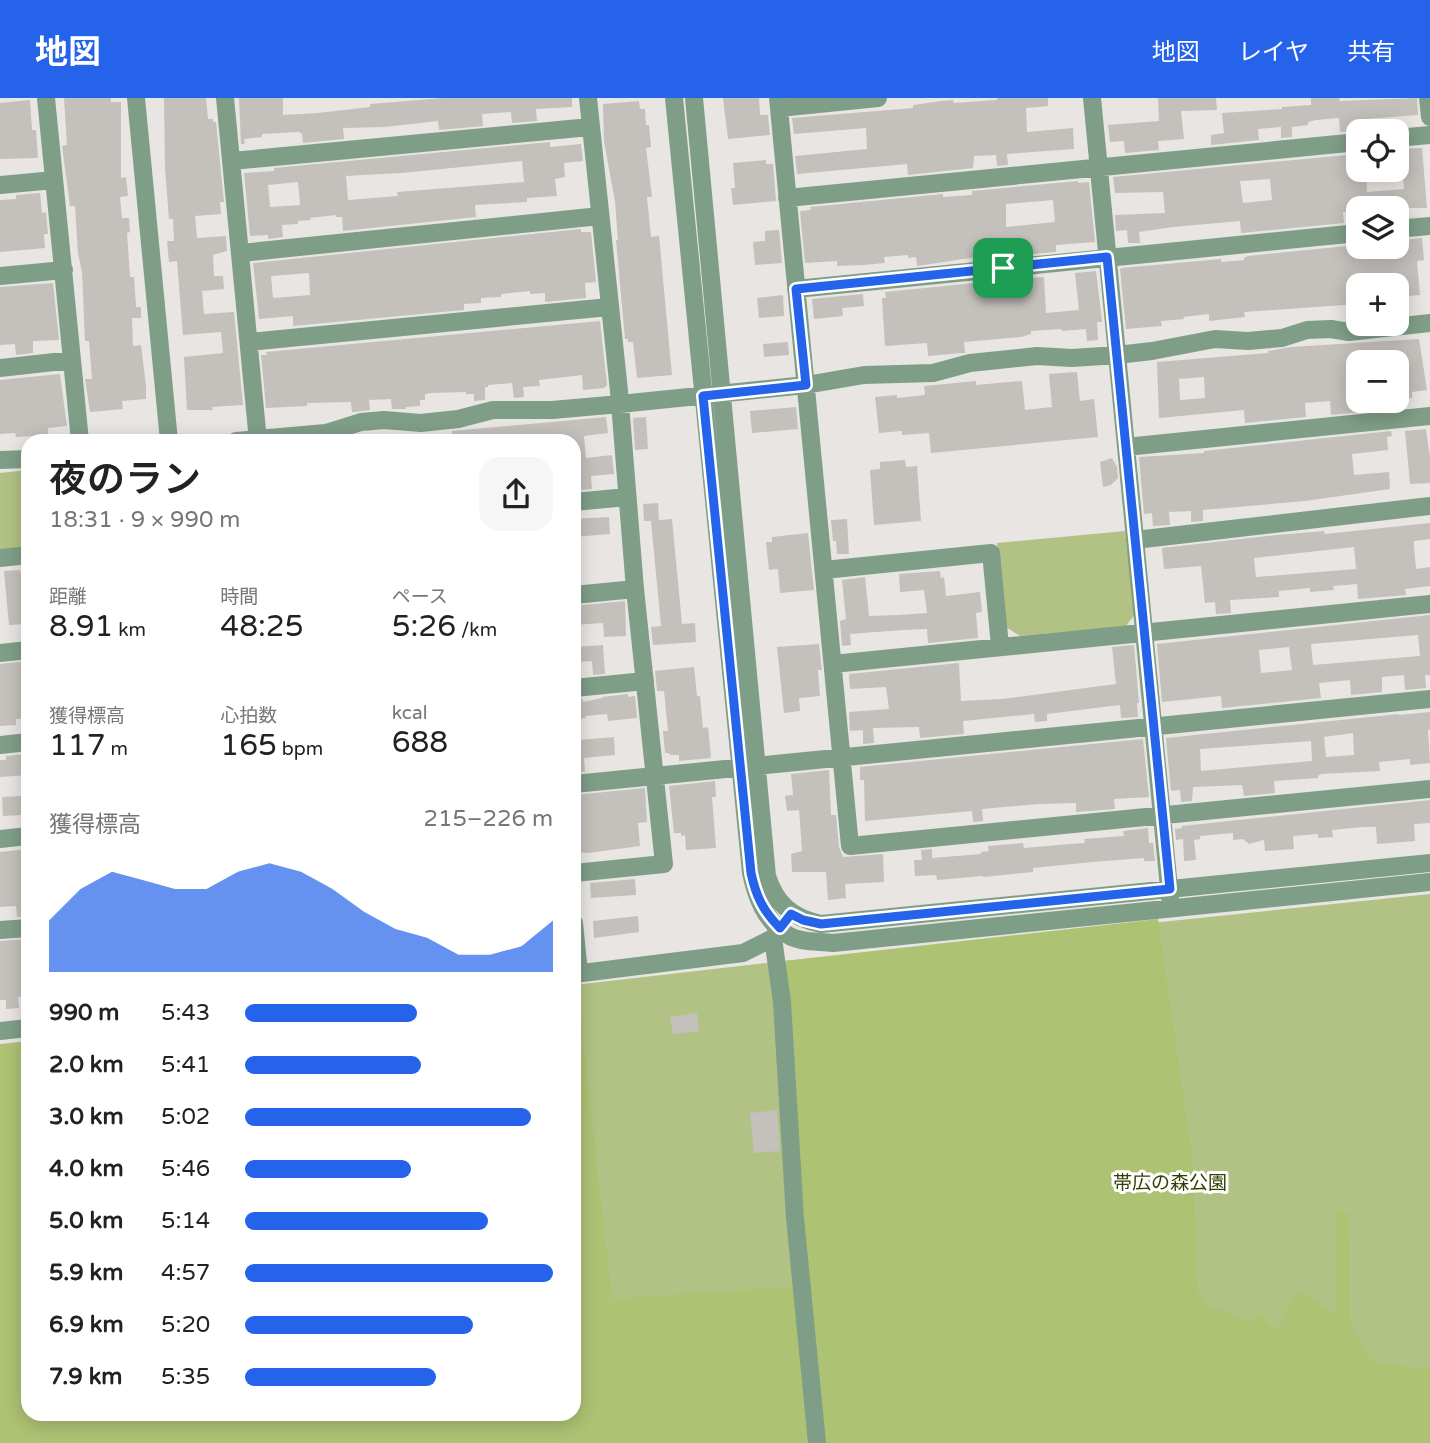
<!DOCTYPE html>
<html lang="ja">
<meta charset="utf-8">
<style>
body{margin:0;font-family:"Varela Round","Noto Sans JP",sans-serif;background:#f6f6f6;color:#222;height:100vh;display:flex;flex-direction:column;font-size:26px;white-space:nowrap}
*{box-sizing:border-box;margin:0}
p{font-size:23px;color:#767676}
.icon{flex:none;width:38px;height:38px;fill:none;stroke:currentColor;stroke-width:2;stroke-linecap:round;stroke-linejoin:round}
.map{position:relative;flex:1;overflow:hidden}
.panel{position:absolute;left:21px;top:336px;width:560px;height:987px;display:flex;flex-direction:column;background:#fff;border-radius:21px;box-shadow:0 4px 18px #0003}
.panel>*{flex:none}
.controls{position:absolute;left:1346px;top:21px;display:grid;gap:14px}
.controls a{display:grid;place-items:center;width:63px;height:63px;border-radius:14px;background:#fff;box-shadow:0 4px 18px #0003;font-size:35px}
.pin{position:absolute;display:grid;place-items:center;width:60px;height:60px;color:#fff;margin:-30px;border-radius:14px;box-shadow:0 4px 10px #0006}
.round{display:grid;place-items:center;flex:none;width:74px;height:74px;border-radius:21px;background:#f6f6f6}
.overview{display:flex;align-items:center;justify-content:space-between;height:119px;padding:0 28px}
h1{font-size:38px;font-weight:600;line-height:52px}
.stats{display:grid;grid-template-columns:repeat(3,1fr);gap:10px;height:119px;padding:7px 28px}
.stats div{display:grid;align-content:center}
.stats b{font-size:30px;font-weight:600}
.stats small{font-size:19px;font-weight:400}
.stats p{font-size:19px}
.chart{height:196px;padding:14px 28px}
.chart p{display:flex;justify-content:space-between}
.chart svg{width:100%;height:126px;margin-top:7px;fill:#2563eb;opacity:.7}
ul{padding:0 28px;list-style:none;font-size:23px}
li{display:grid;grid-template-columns:112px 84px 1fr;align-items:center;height:52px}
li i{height:18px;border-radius:9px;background:#2563eb}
header{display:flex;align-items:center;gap:42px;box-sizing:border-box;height:98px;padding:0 35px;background:#2563eb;color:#fff}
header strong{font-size:33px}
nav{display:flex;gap:38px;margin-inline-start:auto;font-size:24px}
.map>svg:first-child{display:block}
</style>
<header>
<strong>地図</strong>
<nav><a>地図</a><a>レイヤ</a><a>共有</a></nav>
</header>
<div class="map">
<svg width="1430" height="1345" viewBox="0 0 1430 1345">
<rect width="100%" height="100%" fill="#e9e5e2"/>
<path fill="#b2c284" d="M28,372V450L0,452V375Z
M1125,433L1135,516L1126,528L1020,538L1006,529L997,445Z
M1430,796V1345H0V946L28,943V1316H574V887L784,863Z"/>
<path fill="#aec274" d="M1158,821L1192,1058L1198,1194L1208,1207L1248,1223L1263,1214L1267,1226L1279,1231L1290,1205L1299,1193L1337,1216L1335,1110L1349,1116L1350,1224L1371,1263L1416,1270L1430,1269V1345H0V947L28,944V1316H574V887H577L612,1201L802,1188L784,863Z"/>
<path fill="#c4c0bc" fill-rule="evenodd" d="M64,0H111V4H121V80L126,79L128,98L120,99L122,120H129L130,134L127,135L130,179H134L136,209H141V220H132L133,248L141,247L146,288V301L122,303L123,311L90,314L85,281H92L89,243H85L82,174L78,156L75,108H70L62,48L67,47Z
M164,0H206L208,21H213V24H216L224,104H220L221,116L195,118L197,140L226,138L227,153L213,157L214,178H223L224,191L202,193L204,216L234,214L243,307L212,309L213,312H187L184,259L223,255L221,234L183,237L177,163L169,164L167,143H174L173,121H169L165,71Z
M239,0H283V17L318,15L370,9V6L443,0H572V9L536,11L537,23L512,25L511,14L482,16L483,28L439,32L438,23L384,29L343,30L344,41L303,45L302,36L299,34L262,36V39L244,41L245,46H241Z
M723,0H759L760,17H768L770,37L728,41Z
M997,0H1048V8L1026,10L1027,34L1073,30L1074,51L1007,56L1008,67L997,68L996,57L974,58L973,70L908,77L907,66L797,76L795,58L867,51L866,30L794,36L792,20L913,10V7L941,3L953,2L954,5L997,2Z
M1158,0H1216L1217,12L1181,13L1184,41L1158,43L1159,52L1125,55L1124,43L1110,44L1108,27L1159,23Z
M1311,0H1339L1340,3L1417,0L1418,17L1365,21V33L1340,34L1339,20L1316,22L1308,24V27L1292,29V39L1281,40V29L1258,31L1259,42L1211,47V37L1224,35L1222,15L1282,11V9L1311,7Z
M30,2L32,32H36L38,60L0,61V5Z
M639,3L640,11H645L646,27H649L651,49L646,50L652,99H647L651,139L659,138L672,277L637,280L633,244H628V241H625L616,142H618L615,103L604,44L603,6Z
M550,44V49L581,46L583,63L564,65L565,79L555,81L557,98L527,100V104L475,107L476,119L343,133L342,119H336V117L310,120L311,122L298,123V126L282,127L283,139L268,141V137L250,138L244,75L274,73V70ZM522,63L524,84L397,94L398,98L348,102L346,78L401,75ZM298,84L300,107L270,109L268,87Z
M1422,50L1427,110H1358V113L1343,114L1344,125L1241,135L1240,123L1173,129L1139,134L1140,145H1128L1127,132L1116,133L1115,117L1165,115L1163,94L1115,95L1113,79L1358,56V72H1366L1367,94L1404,91L1402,68H1396V51ZM1270,81L1272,102L1243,105L1240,83Z
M766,62V66H773L776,103L733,107L731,90H735L733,65Z
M1078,83V85L1089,84L1095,144L1056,147V154L1022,157L1021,153L988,156V160L977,162V159L917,168L916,159L908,160V157L884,159L885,165L864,167L837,168V163L805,165L800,113L811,112L810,109L943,96V99L972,97V93ZM1053,102L1055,124L1006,129V106Z
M40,95L42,115L46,114L48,136H44L45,150L0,154V102L16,101V97Z
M581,131V134H591L596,184L585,185L586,200L545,204V195L530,196V193L501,196V199L481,200V205L464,206V212L293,228V218L259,221L253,165ZM309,175L310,197L273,200L271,178Z
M779,132L782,165L755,167L753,144L765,143V133Z
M1422,140L1424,162L1417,163L1420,197L1399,199L1398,187H1358V206L1244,214L1245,219L1209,223V216L1183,219L1184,221L1161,223L1162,228L1126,231L1120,171L1122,170L1221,161V164L1244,162V160L1248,158L1357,147V149H1396V144H1404L1403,142Z
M1096,173L1102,224H1097L1098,242L1087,243L1086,231L1062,233L1061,231L1031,233V236L1021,239L964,244L965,255H962L928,258L927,245L885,248L882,200H886L885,194L985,184L986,188L1018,185V181L1044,179L1046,215L1079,212L1075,175Z
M53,185L59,242L33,243V255L16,257L15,246L0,247V189Z
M863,196L864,208L842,210L843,218L814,221L812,201Z
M783,197L784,218L759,220L757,200Z
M600,223L607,287L604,290L583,292L582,277L539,282L540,288L523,289L524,299L514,300L512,285L488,287V289H485V302L474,303V296H466V294L432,295L425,296V302H420V308L406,309V311H392L391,301L369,302L370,312L355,314H352L351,304L307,305V308L266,310L261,257H267L266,254Z
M1419,241L1427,292L1412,294V300L1396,302V260L1358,262V306L1388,304L1389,311L1331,317L1330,303L1305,305L1306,319L1245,325L1244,312L1159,320L1157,264L1268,255V253L1291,249ZM1204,279L1205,300L1180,302L1179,281Z
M788,244L789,257L764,259L763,246Z
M1077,274L1080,303L1094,301L1098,339L931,355L929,335L902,337V333L879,335L875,299L897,297V300L925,297L924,288L976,283V287L1022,283L1025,312L1052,309L1049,276Z
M60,276L67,328L48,330V337L16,339L15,335L0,336V282Z
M796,309L798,331L752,335L750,313Z
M606,319L608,335L584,338L586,360L612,357L614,376L591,378L592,391L581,392L580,377L574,378V342L453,343L452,333Z
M646,319L648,351L635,352L633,320Z
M1426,331L1430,359V385L1410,386L1405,333Z
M1391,333L1392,338L1387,339L1388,352L1352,356L1354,377L1389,374L1390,391L1305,403L1203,412V423L1191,424V413L1169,414L1170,427L1153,428L1152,415L1144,416L1139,359L1204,355V353Z
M1112,360L1117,369L1118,380L1111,387L1103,389L1100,364Z
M905,362L906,369L917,368L921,423L874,427L870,372L880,371V364Z
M658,405L659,422L672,421L682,526L695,525L696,544L653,547L651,529L661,528L651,423H644L643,406Z
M609,419L610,436L574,439V421Z
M847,421L849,456H837L836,443H833L831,422Z
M1430,425V441L1414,443V449L1416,471L1430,469V488L1405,491L1406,497L1358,501L1357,486L1333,488L1334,492L1310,494V490L1279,493V499L1230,502L1231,515L1216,516L1215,504L1205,505L1201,468L1164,471L1162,450L1277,437L1324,433L1325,436ZM1354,449L1356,471L1256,479L1254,460Z
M808,435L814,492L780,495L778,471L769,472L766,444H772V439Z
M20,472V474H27L28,526L9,527L4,473Z
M940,473L941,480L944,479L946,498L980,494L982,514L976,515L978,540L928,545L927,531L903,532L850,536L851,547L842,548L840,523L846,521L842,482L865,479L869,518L899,517L927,515L924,492L900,494L899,476Z
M625,503L626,538L604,539L603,525L574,527V508Z
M1430,517V577H1425L1426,590L1405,592L1404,577L1382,579V594L1351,597L1350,582L1319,585L1321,600L1222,610L1221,598L1162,604L1157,546ZM1418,537L1420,558L1313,567L1311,546ZM1289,549L1292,572L1261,575L1259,552Z
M819,546L822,572H818L820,598L799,600L800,613L784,615L777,549Z
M603,547L605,576L593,577L592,563L576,564L575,549Z
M1134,547L1139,605H1137L1138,619L1121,620L1120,607L1047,616V623L1035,624L1034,616L963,623L964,636L920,640L919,629L873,630L874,645L863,646V632L850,633L849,614L889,611L886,589L850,591L849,576L959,565L961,603L1002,601L1116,586L1112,549Z
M28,563V621H16V627L0,628V566Z
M694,569L697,598H700L703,630L708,629L711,660L679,663V657H670L669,655H665L663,633H668L664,593H657L655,573Z
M628,596V599L635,598L637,620L608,623L607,616L585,618V620L574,622V601H583V604L602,600V599Z
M1430,614V632H1428L1430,665L1410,667V661L1379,664L1380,673L1321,676L1318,678V680L1274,683L1275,695L1244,698L1242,687L1193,689L1192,703L1181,704L1180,692L1171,693L1166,640L1399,616V617ZM1353,635L1354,657L1326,659L1324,639ZM1311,643L1312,663L1201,673L1200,651Z
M614,639L615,657L584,660L585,674L574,675V645H578V642Z
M1143,641L1149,699L1114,701L1115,711L1076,714V705L1039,706L982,711L983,723L973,724L972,713L865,723L864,682H860V669Z
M28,656V677L0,679V662H6V658Z
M829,672L831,717H836L839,749L843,759L883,756L884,784L845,786L846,800L828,802L826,774H792L791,756L802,753L799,712L787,713L785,698L793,697L791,676Z
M715,683L716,699H712L716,750L686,752L685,737L681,738V735H674L669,688Z
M645,690L647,724L638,725L640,748L588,755L574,754V697Z
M22,698L23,717L3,718L2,699Z
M1430,702V725L1414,726L1415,743L1377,746L1376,729H1363L1332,732L1333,739L1318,740V736L1293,738L1294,751L1265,753L1264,742L1249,746L1243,741L1233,742V735L1200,738V741L1194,742L1196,762L1184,763L1183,741L1176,742L1175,731L1182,730V728Z
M1148,730L1149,745H1153L1155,763H1144V760L1092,764L1033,770V774L983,779V778L937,782L936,777L915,778L914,762H922L921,752L932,751V760L981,756V754L989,753L988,748L1023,745L1024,750L1070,746L1085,745L1084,741L1124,738L1123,733Z
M28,751V819H17L16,808L0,809V754Z
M635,781L636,797L591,800L590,785Z
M638,818L639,834L594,840L593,823Z
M28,841V898L18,899L19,910L6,911V902H0V843Z
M697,915L699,933L673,936L670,919Z
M777,1012L780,1053L754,1055L750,1015Z"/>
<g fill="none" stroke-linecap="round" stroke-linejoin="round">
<path stroke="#7f9e88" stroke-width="18" d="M46,0L80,343
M136,0L169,343
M225,0L258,343
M674,0L751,775C756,798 765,824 788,837C800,845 819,843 833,845L1430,784
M694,0L767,778C776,807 793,820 821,826L1430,765
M778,0L850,748L1430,691
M1092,0L1170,800
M1428,0L1430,19
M779,10L878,0
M1396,40L1430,37
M232,63L590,29
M0,87L54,82
M787,100L1358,44
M1396,131L1430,128
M241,155L600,118
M0,178L64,172
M796,191L1358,135
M249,244L609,209
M0,270L72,262
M236,343L326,335L361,324L384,322L421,325L458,321L493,312H552L620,306L806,287L864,277L933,275L970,265L1037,258L1072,260L1117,257L1152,253L1215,241L1248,243L1282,240L1307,232L1331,231L1349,234L1430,225
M1126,349L1430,318
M0,362L28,361
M574,404L627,399
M1135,442L1430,408
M0,460L28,457
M824,472L991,455L1000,548
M574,497L635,491
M0,555L28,552
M833,566L1430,506
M574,590L645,583
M0,647L28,644
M574,686L1430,601
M0,741L28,738
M574,775L664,766L635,491L619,293L588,0
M574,825L579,875
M0,832L28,830
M773,840L782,904L795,1120L817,1345
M574,876L743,855L773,840L778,832
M0,933L28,930"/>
</g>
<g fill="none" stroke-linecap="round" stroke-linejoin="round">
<g stroke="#fff" stroke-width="14">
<path id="route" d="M1107,159L1170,791L821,826L803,822L791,816L780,830C763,813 756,798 751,775L703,298L806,287L796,191Z"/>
</g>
<use href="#route" stroke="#2563eb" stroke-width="9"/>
</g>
<g text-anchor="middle" stroke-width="6" stroke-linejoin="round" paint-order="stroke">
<g font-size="19" fill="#333e01" stroke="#fff">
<text x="1170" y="1091">帯広の森公園</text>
</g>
</g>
</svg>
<div class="controls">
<a><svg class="icon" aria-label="locate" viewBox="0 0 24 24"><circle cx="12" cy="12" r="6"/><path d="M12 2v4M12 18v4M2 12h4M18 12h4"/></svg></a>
<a><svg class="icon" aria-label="layers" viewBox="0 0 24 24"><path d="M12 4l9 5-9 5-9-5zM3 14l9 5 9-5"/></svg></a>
<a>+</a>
<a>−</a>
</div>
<div class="pin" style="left:1003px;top:170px;background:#1e9e55"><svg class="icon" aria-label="arrive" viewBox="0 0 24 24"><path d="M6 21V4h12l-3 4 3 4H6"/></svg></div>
<section class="panel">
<div class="overview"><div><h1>夜のラン</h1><p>18:31 · 9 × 990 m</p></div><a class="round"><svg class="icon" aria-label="share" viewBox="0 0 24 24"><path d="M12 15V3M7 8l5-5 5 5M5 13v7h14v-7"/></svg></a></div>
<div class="stats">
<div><p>距離</p><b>8.91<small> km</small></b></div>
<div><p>時間</p><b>48:25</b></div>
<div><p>ペース</p><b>5:26<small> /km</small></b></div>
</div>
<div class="stats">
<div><p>獲得標高</p><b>117<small> m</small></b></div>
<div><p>心拍数</p><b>165<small> bpm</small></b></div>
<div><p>kcal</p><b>688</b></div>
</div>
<div class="chart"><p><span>獲得標高</span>215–226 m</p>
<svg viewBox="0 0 160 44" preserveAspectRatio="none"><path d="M0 44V26L10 15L20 9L30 12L40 15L50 15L60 9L70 6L80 9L90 15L100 23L110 29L120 32L130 38L140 38L150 35L160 26V44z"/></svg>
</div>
<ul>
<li><b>990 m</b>5:43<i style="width:56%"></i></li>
<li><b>2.0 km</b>5:41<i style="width:57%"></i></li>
<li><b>3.0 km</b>5:02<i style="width:93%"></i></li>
<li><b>4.0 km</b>5:46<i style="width:54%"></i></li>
<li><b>5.0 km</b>5:14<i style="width:79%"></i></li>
<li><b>5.9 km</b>4:57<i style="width:100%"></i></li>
<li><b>6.9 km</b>5:20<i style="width:74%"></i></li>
<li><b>7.9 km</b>5:35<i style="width:62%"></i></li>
</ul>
</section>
</div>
